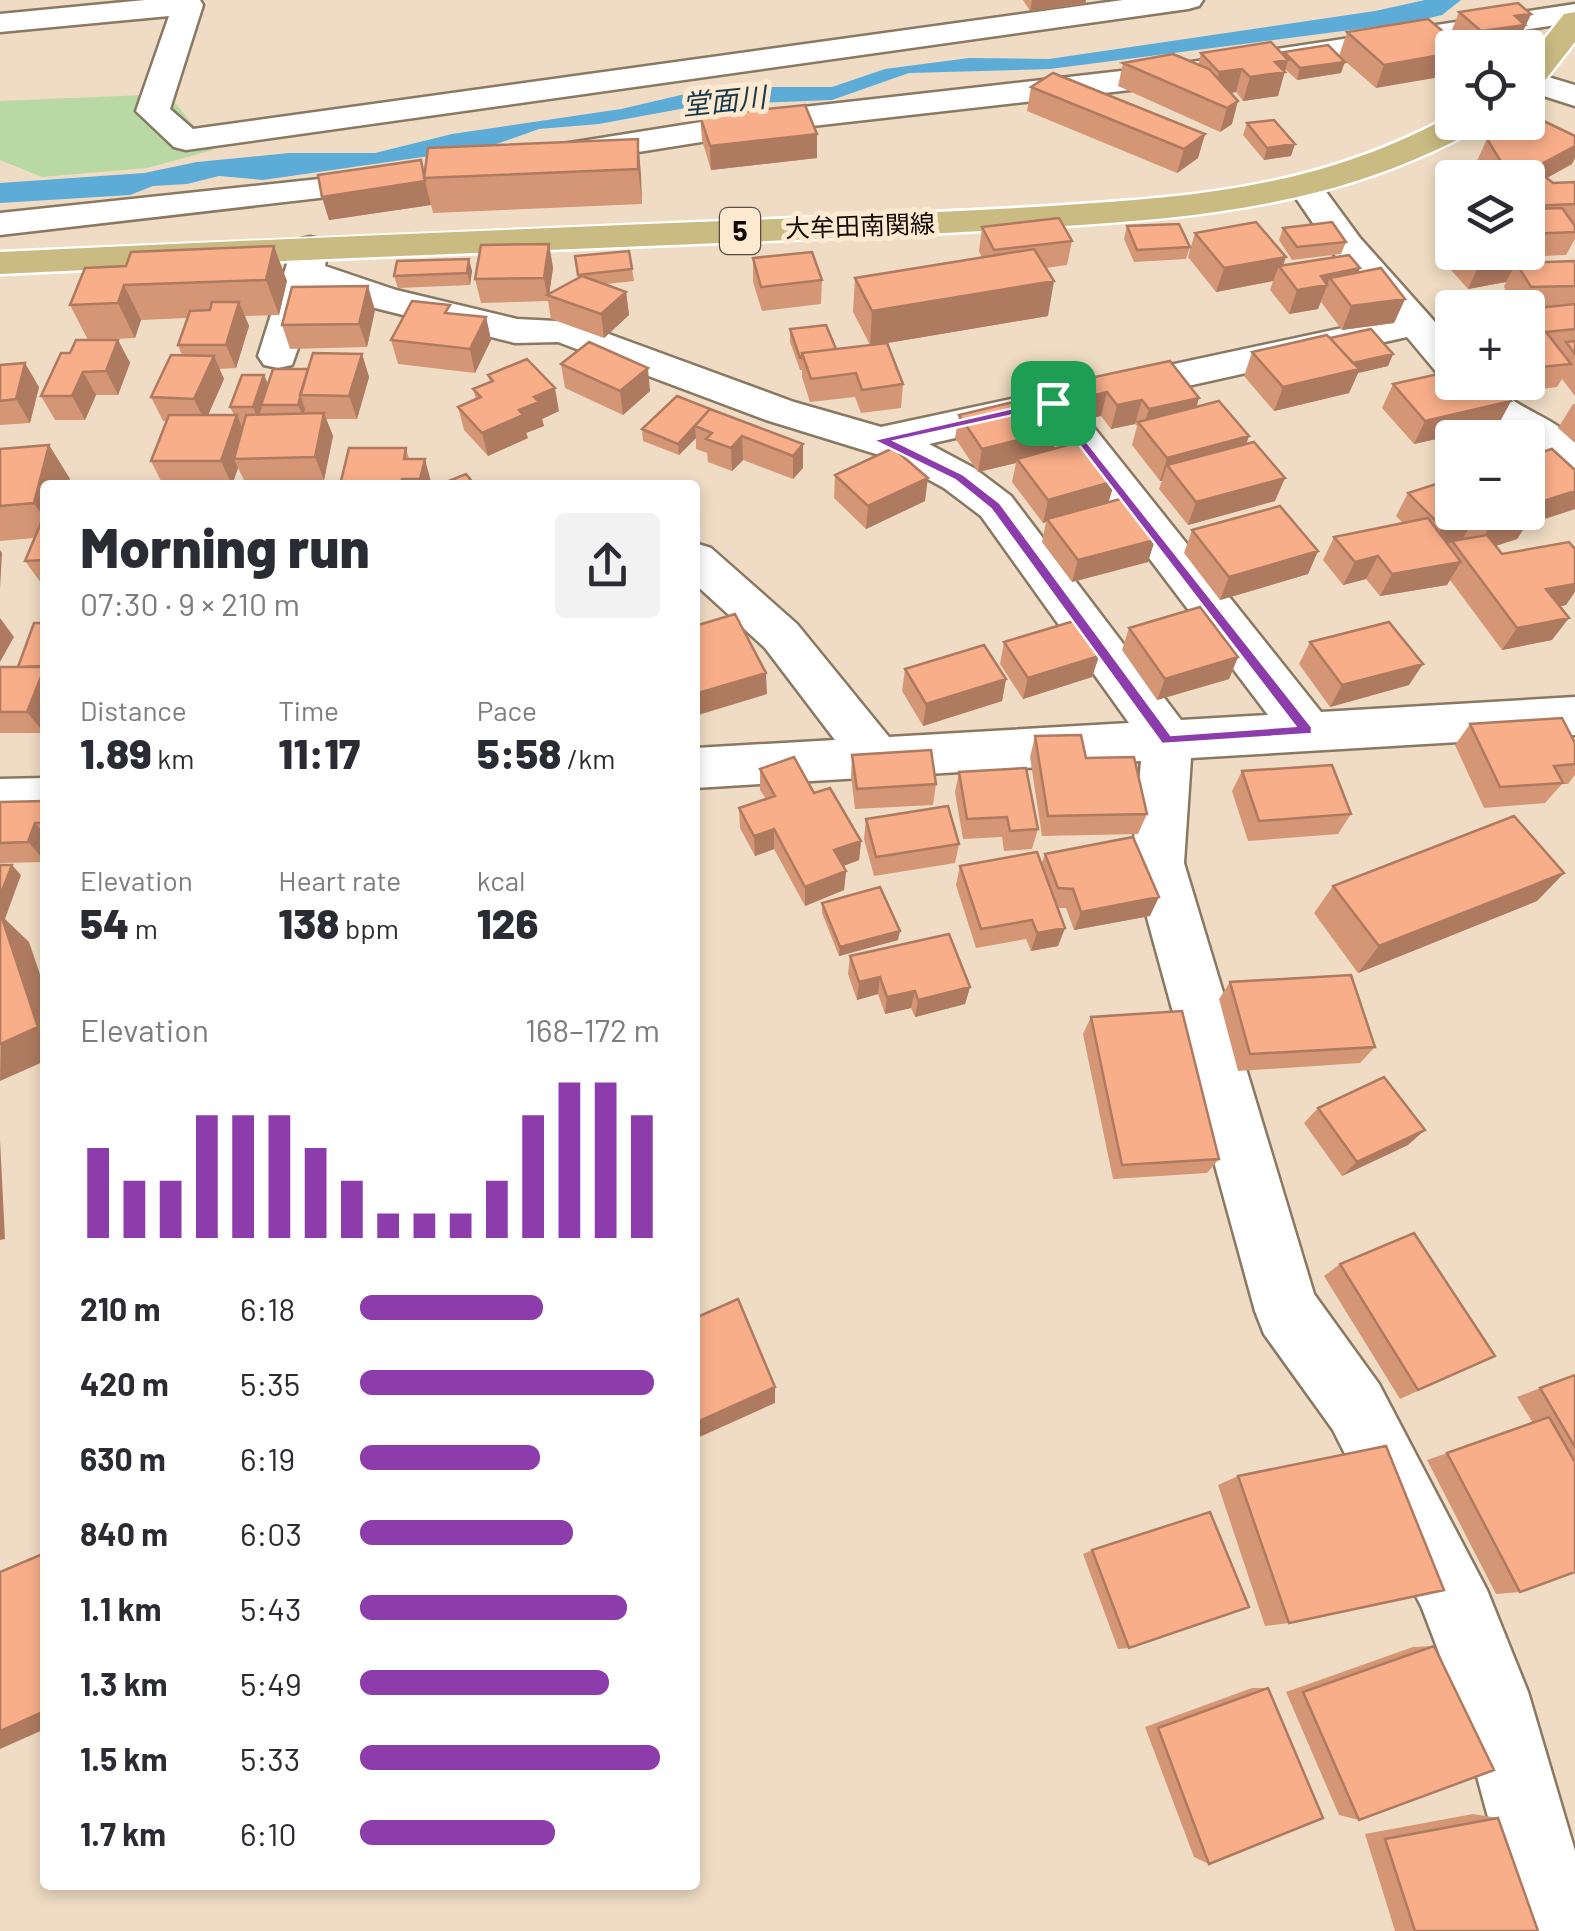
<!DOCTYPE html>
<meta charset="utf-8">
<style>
body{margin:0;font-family:Barlow,"Noto Sans JP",sans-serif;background:#f2f2f3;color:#2b2b33;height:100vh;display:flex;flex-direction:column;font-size:38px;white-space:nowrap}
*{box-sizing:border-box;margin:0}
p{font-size:32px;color:#7c7c81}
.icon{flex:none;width:55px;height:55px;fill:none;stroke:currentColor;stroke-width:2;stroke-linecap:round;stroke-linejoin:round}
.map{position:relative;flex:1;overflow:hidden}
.drawer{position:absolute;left:40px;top:480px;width:660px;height:1410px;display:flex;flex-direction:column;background:#fff;border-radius:10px;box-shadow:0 5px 15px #0003}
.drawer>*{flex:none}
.controls{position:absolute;left:1435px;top:30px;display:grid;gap:20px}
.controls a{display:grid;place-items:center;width:110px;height:110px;border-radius:10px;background:#fff;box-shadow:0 5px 15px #0003;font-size:50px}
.pin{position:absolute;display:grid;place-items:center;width:85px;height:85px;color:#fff;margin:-42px;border-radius:20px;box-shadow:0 5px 15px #0006}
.round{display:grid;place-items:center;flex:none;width:105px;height:105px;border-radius:10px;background:#f2f2f3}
.head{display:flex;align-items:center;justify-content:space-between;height:170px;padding:0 40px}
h1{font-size:55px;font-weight:800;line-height:75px}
.stats{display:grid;grid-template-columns:repeat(3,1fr);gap:15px;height:170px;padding:10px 40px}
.stats div{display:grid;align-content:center}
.stats b{font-size:42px;font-weight:800}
.stats small{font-size:28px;font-weight:400}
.stats p{font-size:28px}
.chart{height:280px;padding:20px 40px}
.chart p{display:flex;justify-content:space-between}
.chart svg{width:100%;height:180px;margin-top:10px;stroke:#8d3cab;stroke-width:6}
ul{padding:0 40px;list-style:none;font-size:32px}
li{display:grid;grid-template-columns:160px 120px 1fr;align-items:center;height:75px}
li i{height:25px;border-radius:12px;background:#8d3cab}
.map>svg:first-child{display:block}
</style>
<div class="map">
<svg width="1575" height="1931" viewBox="0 0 1575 1931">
<rect width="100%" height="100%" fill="#f0dcc4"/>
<path fill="#b8d8a4" d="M144,95L176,104L213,150L147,168L42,177L0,160V101Z"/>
<path fill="#5dacd8" d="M1425,0H1461L1442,15L1412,22L1050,69L909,73L832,100L702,105L599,124L539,129L485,148L263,180L219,176L187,184L153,186L130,195L0,203V183L144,173L197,162L289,153H375L452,134L621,109L681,95L741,87H832L885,69L969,58L1049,59L1375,11Z"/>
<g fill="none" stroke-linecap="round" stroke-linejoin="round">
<g stroke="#897862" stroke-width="5">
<path id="street" d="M145,0H200L203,5L170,109L193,129L1123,0H1203L1199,6L1188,9L186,150L174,147L136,111L169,16L0,32V14Z
M1575,4V22L1165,86L777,130L563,164L551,161L546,154L551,147L563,144L777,110L1165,66Z
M1528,71L1575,85V106L1528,91Z
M394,171L406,174L411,181L406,188L0,235V213Z
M1304,175L1316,178L1360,238L1452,341V382H1491C1515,409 1550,415 1575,440V491L1560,487L1549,463L1528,444V438C1495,438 1466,407 1449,382L1452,377L1438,374L1407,337L1080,410L1321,712L1575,697V735L1191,758L1184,863L1314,1294L1379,1384L1487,1590L1528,1692L1575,1851V1931H1519L1454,1692L1422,1608L1333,1430L1264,1334L1255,1311L1132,863L1141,761L695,788V748L835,740L765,648L695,584V543L711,548L797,624L889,737L1129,723L981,516L944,488L889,458L766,420L558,342L515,343L375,308L319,289L292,365L278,368L264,365L258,356L292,248L297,240L310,237L323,240L328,248L325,266L396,290L517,319L576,322L794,402L881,427L1389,318L1334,254L1287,185L1292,178ZM1043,418L1268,715L1181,720L1011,496L974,468L929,444Z
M45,778V818L0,819V779Z"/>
</g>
<g stroke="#fff" stroke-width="5">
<path id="primary" d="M1575,12V42L1539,88L1528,91V60L1564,14Z
M1452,115V122H1481L1477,129C1341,205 1200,218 1048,227C947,234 847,237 746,242C497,252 249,262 0,274V252C249,240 499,230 749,220C849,216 950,212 1051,206C1197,197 1321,187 1452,115Z"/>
</g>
<use href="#street" fill="#fff" fill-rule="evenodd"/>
<use href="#primary" fill="#cabb83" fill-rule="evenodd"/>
</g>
<path fill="#d59676" d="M1023,0H1086L1085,4L1030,11Z
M1459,12L1531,14L1515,48H1463L1450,35Z
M1428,19L1376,88L1339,56L1347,32Z
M1284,52L1341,73L1297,80L1285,69L1278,96L1243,101L1236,92L1231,93L1232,124L1220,132L1118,86L1123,63L1198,65L1201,53L1283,55Z
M1031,87L1205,134L1198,158L1177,173L1027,111Z
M700,116L817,158L711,170L702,140Z
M1247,123L1291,156L1264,160L1243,135Z
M638,139L642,204L433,213L431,205L329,220L322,197L425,174Z
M1487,139L1572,164L1547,178L1553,183L1575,182V239L1566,255L1541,256L1538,262L1575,261V396L1562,379L1557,387L1526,391L1520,382H1528V308H1516L1504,287L1506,282L1468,289L1450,269L1458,252H1528V178H1485L1476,163Z
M1127,226L1190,247L1186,259L1134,262L1124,239Z
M982,227L1072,241L1067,265L1046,268L1048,316L887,343L903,384L901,408L861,413L855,397L810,402L802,377V370H800L790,342V329L836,349L870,345L853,312L855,278L982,258L979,251Z
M1283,228L1346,242L1341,254L1292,260L1279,240Z
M1195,233L1286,257L1283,266L1358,273L1405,299L1394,323L1342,330L1321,302L1322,297L1318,309L1289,314L1270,290L1273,281L1216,292L1188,257Z
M549,244L553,268L549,293L578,278L575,256L632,269L634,281L606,284L626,292L629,315L604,338L551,319L548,301L481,303L475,279Z
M753,258L822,280L821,304L762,311L753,282Z
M469,259L472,271L470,285L398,288L394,276Z
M85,268L287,281L279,315L245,316L249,326L236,368L219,369L224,379L208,415H234L230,407L264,375L268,384L308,369L362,354L369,377L357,419H326L333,436L324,480L245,482L238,468L232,485H163L151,461L167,421H163L151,397L182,355L178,345L187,318L141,320L135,338L88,340L70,305Z
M375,310L367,347L290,349L282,325Z
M452,313L486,317L491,340L475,373L398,364L391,340Z
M1330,338L1393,354L1388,366L1358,373L1349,393L1274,411L1244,376L1252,352Z
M118,340L130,363L118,395H96L85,420H55L41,396L70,353Z
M561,364L650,391L623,415L565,388Z
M0,365L39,387L30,423L0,425Z
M488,375L559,411L542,419L544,426L526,433L528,438L488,456L464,430L458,407L476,399L473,389L490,382Z
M1085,379L1199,398L1196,407L1249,436L1246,445L1275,501L1188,525L1159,489L1162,481H1160L1132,445L1137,426L1135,424L1111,429L1101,416L1091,418L1080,402Z
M1452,382L1511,401L1498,425L1414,444L1382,408L1393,384Z
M1573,404H1575V443L1558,428Z
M710,409L803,444V468L793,479L743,460L732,471L708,462L707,453L696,449V438L679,455L643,441L642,429Z
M959,415L1058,430L1054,449L1109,503L1148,562L1072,582L1042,542L1046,522L1043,523L1012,482L1016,463L978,472L955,438Z
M49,445L70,479L45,485V583H41L25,561L34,538L0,541V449Z
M406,448L409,459L431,482V485H340Z
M1575,470V509L1526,525L1517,539L1495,546L1502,554L1566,605L1559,606L1552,640L1502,650L1450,580L1447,585L1380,596L1366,579L1343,585L1323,560L1334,537L1403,523L1396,516L1408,493Z
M835,475L925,501L866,529L834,498Z
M1192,530L1318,551L1308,574L1220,600L1184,553Z
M45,623L44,733H0V667H18Z
M1129,628L1238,657L1229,679L1157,700L1122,650Z
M1004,642L1099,656L1092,677L1023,699L1000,664Z
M1310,642L1409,685L1330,707L1299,664Z
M905,669L1006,679L1002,701L923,726L902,691Z
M1470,724L1575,743V775L1568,784H1562L1545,803L1484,808L1455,745Z
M1035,736L1147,814L1138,834L1042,836L1030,757Z
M852,755L936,784L933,805L855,809L851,776Z
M760,769L814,793L861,841L859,860L843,866L846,871L844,890L805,906L774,849L755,856L740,828L739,808L766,799L760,790Z
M1242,771L1351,814L1338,834L1248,841L1232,791Z
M959,772L1038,829L1032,849L1004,851L1002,837L963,839L955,792Z
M45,801V862L0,863V802Z
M866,819L959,844L955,863L874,876L864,839Z
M1045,854L1150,916L1074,930L1066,908H1057L1065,928L1058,946L1031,951L1026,939L976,948L956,885L960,866L1041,865Z
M1564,873L1537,901L1358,973L1314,913L1333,886Z
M822,903L898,940L839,956L822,913Z
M850,956L970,987L965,1004L915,1017L911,1008L885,1014L878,994L857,1000L848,974Z
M1230,982L1375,1047L1360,1063L1238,1071L1219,999Z
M1091,1017L1219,1159L1207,1173L1113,1179L1083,1034Z
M1318,1108L1408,1145L1342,1176L1304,1123Z
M1340,1264L1495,1356L1400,1399L1324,1276Z
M1575,1375V1572L1520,1592L1496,1594L1427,1460L1533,1423L1517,1397Z
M1238,1476L1289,1623L1265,1626L1218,1485Z
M1092,1550L1129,1648L1118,1649L1083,1554Z
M1434,1646L1359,1820L1339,1815L1286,1692L1413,1647Z
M1252,1688H1268L1209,1864L1194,1857L1145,1727Z
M1473,1814L1498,1818L1538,1931H1395L1365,1834Z"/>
<path fill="#ae7a60" d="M1032,0H1086L1085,4L1030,11Z
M1531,14L1515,48H1474L1481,31L1515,16Z
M1452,53V75L1376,88L1384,65Z
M1288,60L1278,96L1243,101L1250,77L1275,62Z
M1345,62L1341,73L1297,80L1300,68Z
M1242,69L1236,92L1213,96L1219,72Z
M1238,101L1232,124L1220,132L1227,108Z
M817,134V158L711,170L710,146Z
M1205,134L1198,158L1177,173L1184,149Z
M638,139L641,174L642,204L638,169Z
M1295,144L1291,156L1264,160L1267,148Z
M1575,146V158L1572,164L1541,181L1534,168Z
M425,181L431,205L329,220L322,197Z
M549,244L553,268L549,296L547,295L544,278Z
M274,246L287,281L279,315L266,280Z
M1542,254L1530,278L1516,263L1506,282L1468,289L1479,265Z
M1286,257L1281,269L1279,266L1273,281L1216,292L1224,268Z
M469,259L472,271L470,285L467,273Z
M1360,268L1350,292L1330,278L1318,309L1289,314L1297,290L1321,276Z
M1054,281L1048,316L870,346L872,311Z
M124,285L141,320L135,338L118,303Z
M368,286L375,310L367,347L359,324Z
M626,292L629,315L604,338L601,314Z
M1405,299L1394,323L1342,330L1351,306Z
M239,302L249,326L236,368L226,345Z
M486,317L491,340L475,373L470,349Z
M118,340L130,363L118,395L106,371Z
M362,354L369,377L357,419L349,396Z
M1393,354L1388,366L1358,373L1349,393L1274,411L1283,387L1351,363Z
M214,356L224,379L205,422L194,399Z
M25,363L39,387L30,423L16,399Z
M648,368L650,391L623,415L620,391Z
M83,372L96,395L85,420L72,396Z
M264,375L269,387L261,405L262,407L258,419L253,407Z
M555,388L559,411L542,419L544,426L526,433L528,438L488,456L482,433L519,410L534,397Z
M1107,392L1101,416L1091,418L1096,395Z
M301,397L305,409L303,417L298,405Z
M1199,398L1192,422L1143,428L1149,409Z
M1142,400L1135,424L1111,429L1117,405Z
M1511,401L1498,425L1414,444L1425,421Z
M324,413L333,436L324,480L315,457Z
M237,415L247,439L234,459L238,468L232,485L221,461Z
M695,426L696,438L679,455L678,444Z
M1058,430L1053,453L1017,459L1016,463L978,472L982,449Z
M742,436L743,460L732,471L731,448Z
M1249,436L1240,460L1167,465L1162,481H1160L1167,458Z
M803,444V468L793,479V456Z
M49,445L70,479L68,485H45V520L34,503Z
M425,459L431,482V485H422L420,479Z
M928,478L925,501L866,529L868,506Z
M1285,478L1275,501L1188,525L1196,502Z
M1115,481L1108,504L1047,519L1046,522L1043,523L1048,500Z
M1575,491V509L1526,525L1517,539L1474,553L1488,530L1528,512V506Z
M1475,517L1462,540L1452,541L1450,543L1429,550L1442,527Z
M1155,540L1148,562L1072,582L1078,560Z
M0,550L2,553L0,589Z
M1318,551L1308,574L1220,600L1229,577Z
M1378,556L1366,579L1343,585L1355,562Z
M1461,562L1447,585L1380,596L1392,574Z
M1575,572V592L1566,605L1530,612L1546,589Z
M698,589L699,611L695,613V590Z
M0,618L14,637L0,662Z
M1569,618L1552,640L1502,650L1517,628Z
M1099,656L1092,677L1023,699L1028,678Z
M1238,657L1229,679L1157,700L1165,679Z
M1423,664L1409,685L1330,707L1342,685Z
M45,667V730L44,733L27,712Z
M766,673L767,694L695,716V694Z
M1006,679L1002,701L923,726L926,704Z
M35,823L45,835V861L28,842Z
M774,829V849L755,856L754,836Z
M861,841L859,860L833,870L834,850Z
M12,865L21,875L5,919L29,942L45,989V1061L0,1081L2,916L0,914V896Z
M846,871L844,890L805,906V887Z
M1564,873L1537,901L1358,973L1379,946Z
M1159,897L1150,916L1074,930L1081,912Z
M1065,928L1058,946L1031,951L1037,933Z
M900,931L898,940L839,956L840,947Z
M880,977L878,994L857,1000L859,982Z
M970,987L965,1004L915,1017L918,1000Z
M915,991L911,1008L885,1014L887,997Z
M1425,1130L1408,1145L1342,1176L1357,1162Z
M0,1140L5,1239L0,1240Z
M775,1387V1403L695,1439V1423Z
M45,1711V1729L0,1749V1731Z"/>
<path fill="#f8ae89" stroke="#ae7a60" stroke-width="2.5" d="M1518,3L1531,14L1515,16L1525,25L1481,31L1459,12Z
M1428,19L1463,48H1452V53L1384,65L1347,32Z
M1271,42L1288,60L1275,62L1285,72L1250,77L1242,69L1219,72L1201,53Z
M1328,45L1345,62L1300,68L1284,52Z
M1173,54L1209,69L1238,101L1227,108L1123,63Z
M1053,73L1205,134L1184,149L1031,87Z
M805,105L817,134L710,146L700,116Z
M1531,115L1575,136V146L1534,168L1553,183L1575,182V204L1528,206V183L1542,181L1528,182V178H1511L1487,139L1518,122H1528V117Z
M1274,120L1295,144L1267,148L1247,123Z
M638,139V169L424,178L428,148Z
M421,160L425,181L322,197L318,175Z
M1562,208L1575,226V232L1528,234V209Z
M1059,218L1072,241L994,250L982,227Z
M1256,222L1286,257L1224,268L1195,233Z
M1332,222L1346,242L1297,247L1283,228Z
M1179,224L1190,247L1137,250L1127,226Z
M1528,239L1542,254L1479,265L1468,252H1528Z
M549,244L544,278L475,279L481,245Z
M274,246L266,280L124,285L118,303L70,305L85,268L126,266L131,252Z
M1034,249L1054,281L872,311L855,278Z
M629,251L632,269L578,275L575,256Z
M812,252L822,280L761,287L753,258Z
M1349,255L1360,268L1321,276L1327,285L1297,290L1279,266Z
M469,259L467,273L394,276L397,261Z
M1575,261V286L1531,287L1516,263Z
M1381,268L1405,299L1351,306L1330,278Z
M582,276L626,292L601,314L547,295Z
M368,286L359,324L282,325L292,287Z
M412,301L450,305L445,313L486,317L470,349L391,340Z
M212,302H239L226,345H178L190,311L210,310Z
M1575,304V329L1546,332L1571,364L1540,367L1531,356L1528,357V309Z
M826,325L836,349L802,353V358H800L790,329Z
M1371,329L1393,354L1353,363L1330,338Z
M1327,335L1359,369L1283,387L1252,352Z
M76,340H118L106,371L83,372L72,396H41L61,353H70Z
M1575,341V354L1566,342Z
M589,342L648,368L620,391L561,364Z
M887,343L903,384L862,390L856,373L811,379L802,353Z
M313,353L362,354L349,396L300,395Z
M171,355L214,356L194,399L151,397Z
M527,359L555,388L534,397L539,402L519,410L523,415L482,433L458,407L481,397L473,389L493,381L488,375Z
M1170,361L1199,398L1149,409L1142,400L1117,405L1107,392L1096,395L1085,379Z
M25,363L16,399L0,401V365Z
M273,369H308L298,405H261Z
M1452,371V382H1493L1511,401L1425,421L1393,384Z
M242,375H264L253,407H230Z
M677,396L710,409L678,444L642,429Z
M1034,397L1058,430L982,449L959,415Z
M1219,401L1249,436L1167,458L1138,422Z
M710,409L803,444L793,456L742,436L731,448L706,439L712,433L695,426Z
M324,413L315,457L234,459L246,415Z
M169,415H237L221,461H151Z
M1082,441L1115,481L1048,500L1017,459Z
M1254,442L1285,478L1196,502L1167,465Z
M49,445L34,503L0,506V449Z
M349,448H406L404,459H425L420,479H402L400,485H340Z
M893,448L928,478L868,506L835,475Z
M1552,449L1575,470V491L1528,506V456Z
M466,474L475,485H439Z
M1452,479V512H1528L1532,516L1488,530L1475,517L1442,527L1408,493Z
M1124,498L1155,540L1078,560L1047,519Z
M1280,506L1318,551L1229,577L1192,530Z
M43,518H45V560L25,561Z
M1428,518L1461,562L1392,574L1378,556L1355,562L1334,537Z
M1487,535L1502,554L1569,542L1575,549V584L1546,589L1569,618L1517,628L1452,541Z
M1200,607L1238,657L1165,679L1129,628Z
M735,614L766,673L695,694V626Z
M1074,621L1099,656L1028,678L1004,642Z
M1389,622L1423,664L1342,685L1310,642Z
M34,623H45V666L18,667Z
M984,645L1006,679L926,704L905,669Z
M0,667H45L27,712H0Z
M1562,718L1575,743V764L1554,766L1563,783L1500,787L1470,724Z
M1081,735L1086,758L1134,757L1147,814L1048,816L1035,736Z
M931,750L936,784L857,789L852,755Z
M794,757L814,793L830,788L861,841L834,850L846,871L805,887L774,829L754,836L739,808L775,796L760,769Z
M1332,765L1351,814L1259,821L1242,771Z
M1026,768L1038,829L1010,831L1007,817L967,819L959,772Z
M45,801V823H35L28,842L0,843V802Z
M948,806L959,844L876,857L866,819Z
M1514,816L1564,873L1379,946L1333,886Z
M1133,837L1159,897L1081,912L1073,889L1058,888L1045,854Z
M1037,852L1065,928L1037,933L1032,920L981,929L960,866Z
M0,865H12L0,896Z
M880,887L900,931L840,947L822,903Z
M1,915L38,1027L0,1044V916Z
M949,934L970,987L918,1000L915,991L887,997L880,977L859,982L850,956Z
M1351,975L1375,1047L1250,1054L1230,982Z
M1182,1011L1219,1159L1122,1165L1091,1017Z
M1384,1077L1425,1130L1357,1162L1318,1108Z
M1414,1233L1495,1356L1418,1390L1340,1264Z
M738,1299L775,1387L695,1423V1318Z
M1575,1375V1447L1540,1388Z
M1549,1417L1575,1462V1572L1520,1592L1447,1453Z
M1386,1446L1444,1590L1289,1623L1238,1476Z
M1210,1512L1249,1607L1129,1648L1092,1550Z
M45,1553V1711L0,1731V1572Z
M1434,1646L1494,1770L1359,1820L1303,1692Z
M1268,1688L1323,1818L1209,1864L1158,1728Z
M1498,1818L1538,1931H1415L1385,1839Z"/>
<path fill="#8d3cab" stroke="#fff" stroke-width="2.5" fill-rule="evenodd" d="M1053,399L1312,727V734L1162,744L991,509L955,480L873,440ZM1050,407L1295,726L1171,735L1000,503L964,475L895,441Z"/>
<g text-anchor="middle" stroke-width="10" stroke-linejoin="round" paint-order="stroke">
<g font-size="25" fill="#100a04" stroke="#fdead1">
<text transform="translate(860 226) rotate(-2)" y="9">大牟田南関線</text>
</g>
<g font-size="28" font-style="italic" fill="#16394c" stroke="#fdead1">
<text transform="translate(724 101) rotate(-6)" y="10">堂面川</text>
</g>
<rect fill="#fdead1" stroke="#574d42" stroke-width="2.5" x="720" y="208" width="40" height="46" rx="8"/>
<g font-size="28" font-weight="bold" fill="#100a04">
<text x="740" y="241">5</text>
</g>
</g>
</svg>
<div class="controls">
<a><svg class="icon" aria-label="locate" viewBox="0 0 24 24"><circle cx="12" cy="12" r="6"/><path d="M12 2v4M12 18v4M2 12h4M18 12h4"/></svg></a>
<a><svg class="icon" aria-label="layers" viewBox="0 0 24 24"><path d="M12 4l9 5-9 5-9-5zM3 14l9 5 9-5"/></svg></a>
<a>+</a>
<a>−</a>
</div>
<div class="pin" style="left:1053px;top:403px;background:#1e9e55"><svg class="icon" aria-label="arrive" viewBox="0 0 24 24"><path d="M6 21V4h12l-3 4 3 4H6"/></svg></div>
<section class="drawer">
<div class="head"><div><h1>Morning run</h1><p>07:30 · 9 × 210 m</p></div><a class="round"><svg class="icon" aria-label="share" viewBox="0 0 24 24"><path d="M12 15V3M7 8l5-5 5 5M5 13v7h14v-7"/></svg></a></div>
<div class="stats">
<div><p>Distance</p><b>1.89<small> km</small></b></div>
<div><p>Time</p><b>11:17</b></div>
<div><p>Pace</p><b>5:58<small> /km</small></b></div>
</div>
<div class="stats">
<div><p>Elevation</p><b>54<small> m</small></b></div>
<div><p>Heart rate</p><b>138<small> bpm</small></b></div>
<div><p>kcal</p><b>126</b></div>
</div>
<div class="chart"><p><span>Elevation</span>168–172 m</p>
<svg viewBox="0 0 160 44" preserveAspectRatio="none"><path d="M5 44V22M15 44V30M25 44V30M35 44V14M45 44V14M55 44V14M65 44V22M75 44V30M85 44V38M95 44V38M105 44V38M115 44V30M125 44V14M135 44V6M145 44V6M155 44V14"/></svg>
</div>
<ul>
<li><b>210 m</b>6:18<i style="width:61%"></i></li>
<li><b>420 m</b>5:35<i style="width:98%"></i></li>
<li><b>630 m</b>6:19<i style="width:60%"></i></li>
<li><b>840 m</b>6:03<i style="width:71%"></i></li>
<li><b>1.1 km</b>5:43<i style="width:89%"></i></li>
<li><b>1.3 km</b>5:49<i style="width:83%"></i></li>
<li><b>1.5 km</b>5:33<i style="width:100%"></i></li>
<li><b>1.7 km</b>6:10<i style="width:65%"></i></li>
</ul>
</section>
</div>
